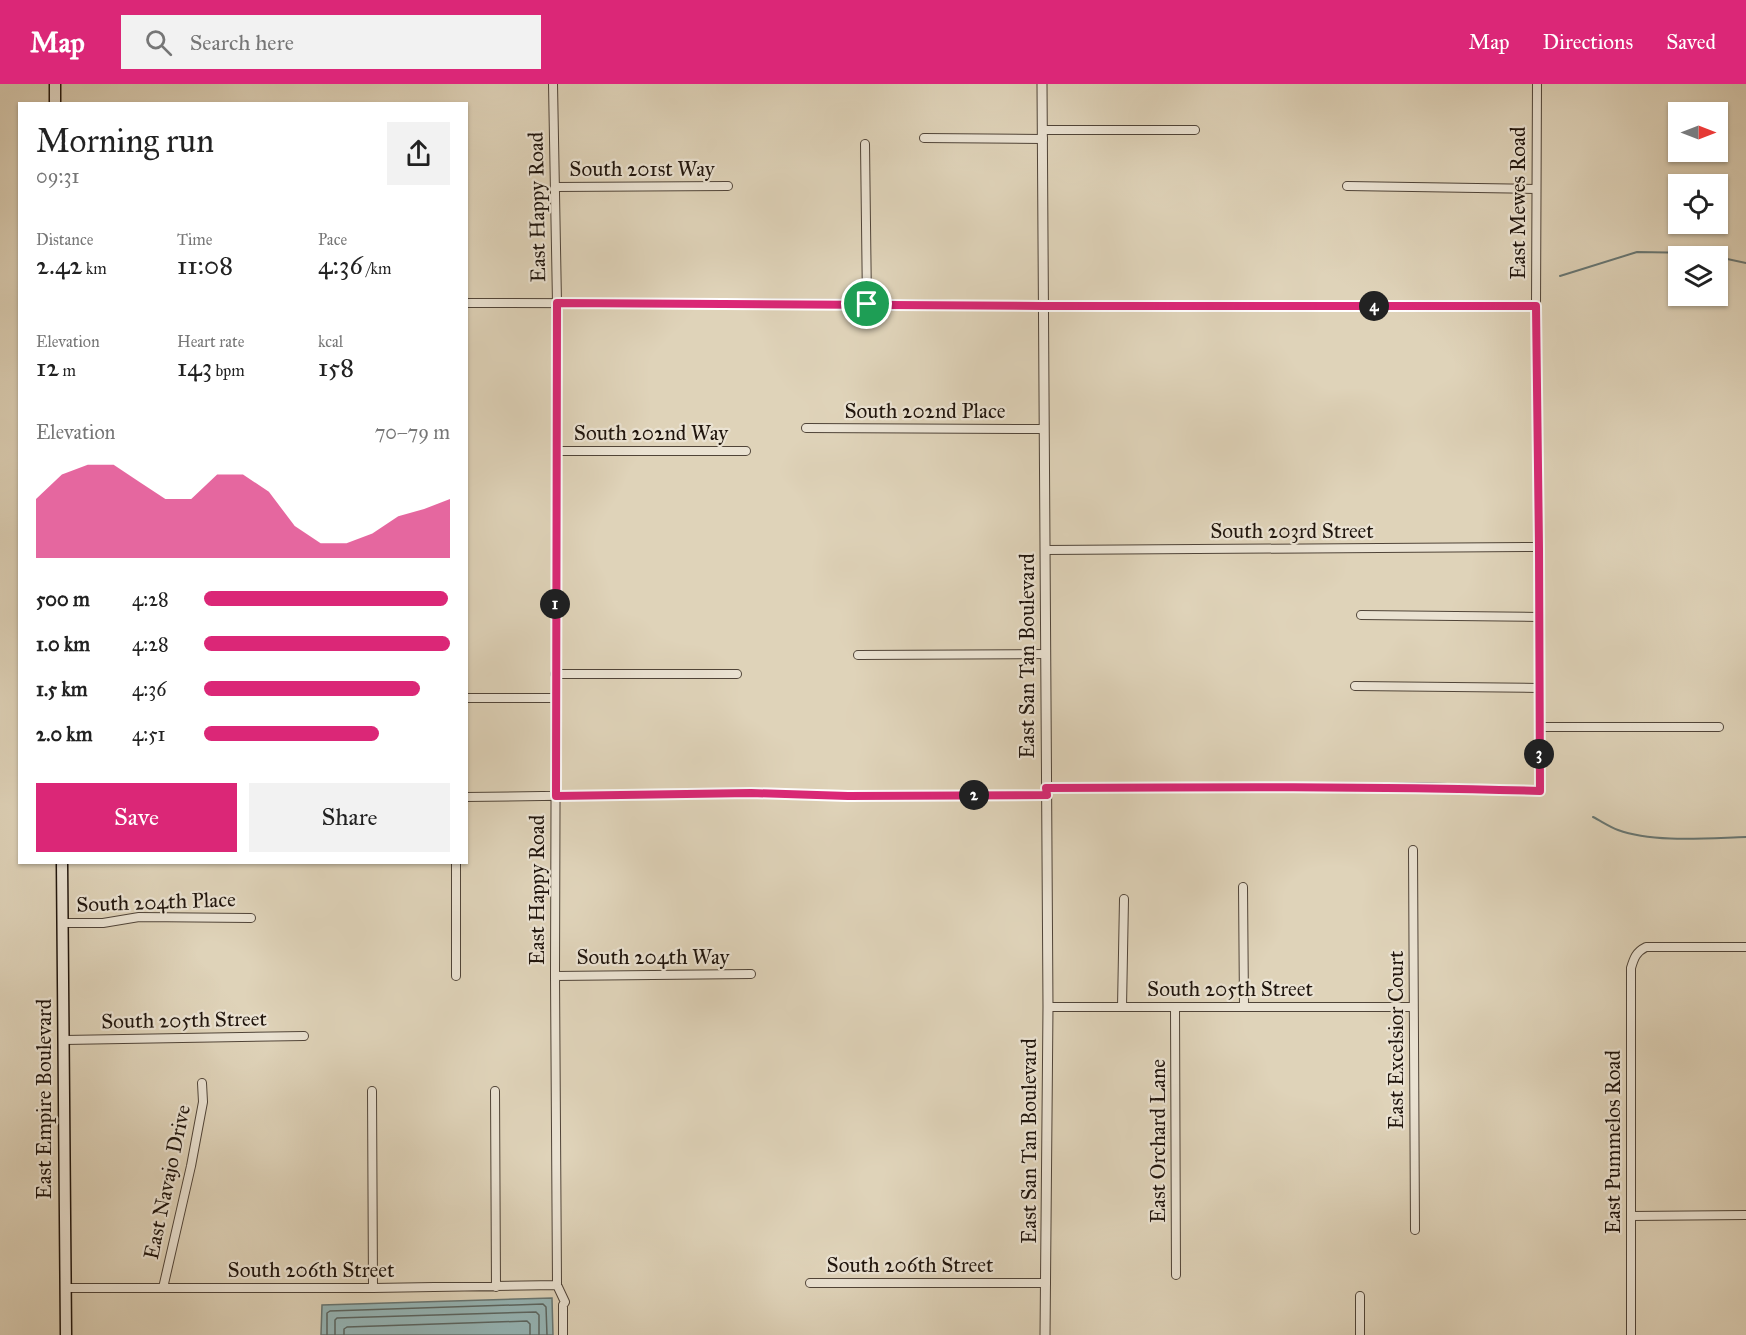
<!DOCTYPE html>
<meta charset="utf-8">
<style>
body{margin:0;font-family:"IM FELL Great Primer",serif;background:#f2f2f2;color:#222;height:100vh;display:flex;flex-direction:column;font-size:22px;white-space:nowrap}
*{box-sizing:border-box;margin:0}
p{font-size:20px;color:#767676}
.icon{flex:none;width:33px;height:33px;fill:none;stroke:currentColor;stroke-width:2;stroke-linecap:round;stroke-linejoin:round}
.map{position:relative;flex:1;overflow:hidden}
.sheet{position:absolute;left:18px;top:18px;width:450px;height:762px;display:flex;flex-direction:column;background:#fff;border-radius:0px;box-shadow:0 2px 4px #0004}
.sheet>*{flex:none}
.needle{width:39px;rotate:90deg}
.controls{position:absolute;left:1668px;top:18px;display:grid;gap:12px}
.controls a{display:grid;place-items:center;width:60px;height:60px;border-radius:0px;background:#fff;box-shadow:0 2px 4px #0004;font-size:30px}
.pin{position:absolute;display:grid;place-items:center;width:51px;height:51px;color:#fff;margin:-26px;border:3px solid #fff;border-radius:50%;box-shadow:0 2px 6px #0007}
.km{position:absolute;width:30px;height:30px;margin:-15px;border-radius:50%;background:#222;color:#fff;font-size:16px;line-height:30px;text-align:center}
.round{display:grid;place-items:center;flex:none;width:63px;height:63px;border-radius:0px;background:#f2f2f2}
.overview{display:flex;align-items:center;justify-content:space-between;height:102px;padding:0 18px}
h1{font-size:33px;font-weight:600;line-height:45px}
.stats{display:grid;grid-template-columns:repeat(3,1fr);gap:9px;height:102px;padding:6px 18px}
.stats div{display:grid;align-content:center}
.stats b{font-size:26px;font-weight:600}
.stats small{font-size:16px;font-weight:400}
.stats p{font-size:16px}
.chart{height:168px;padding:12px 18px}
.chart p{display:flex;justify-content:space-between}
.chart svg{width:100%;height:108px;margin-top:6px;fill:#db2777;opacity:.7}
.button{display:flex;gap:12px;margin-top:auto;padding:12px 18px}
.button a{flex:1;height:69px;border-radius:0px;background:#db2777;color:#fff;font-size:24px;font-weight:600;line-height:69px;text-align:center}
.button a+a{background:#f2f2f2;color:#222}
ul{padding:0 18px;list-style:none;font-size:20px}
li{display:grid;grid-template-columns:96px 72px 1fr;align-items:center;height:45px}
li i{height:15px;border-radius:8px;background:#db2777}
header{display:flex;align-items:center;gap:36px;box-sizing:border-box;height:84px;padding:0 30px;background:#db2777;color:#fff}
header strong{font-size:28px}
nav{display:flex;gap:33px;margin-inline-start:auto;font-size:21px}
.search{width:420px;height:54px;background:#f2f2f2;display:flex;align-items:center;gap:15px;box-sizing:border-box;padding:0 21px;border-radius:0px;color:#767676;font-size:22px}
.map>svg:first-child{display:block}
</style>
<header>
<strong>Map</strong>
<div class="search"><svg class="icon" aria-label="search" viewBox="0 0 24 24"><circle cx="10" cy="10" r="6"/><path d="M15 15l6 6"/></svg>Search here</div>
<nav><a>Map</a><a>Directions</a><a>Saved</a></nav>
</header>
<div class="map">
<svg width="1746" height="1251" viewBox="0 0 1746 1251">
<rect width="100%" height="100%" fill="#dfd3b9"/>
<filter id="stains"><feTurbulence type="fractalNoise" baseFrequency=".00333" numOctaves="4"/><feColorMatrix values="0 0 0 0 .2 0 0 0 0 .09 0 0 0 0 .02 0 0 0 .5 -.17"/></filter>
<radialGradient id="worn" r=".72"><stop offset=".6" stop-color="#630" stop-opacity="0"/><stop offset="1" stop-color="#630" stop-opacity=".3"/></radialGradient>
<path fill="#96b6b7" stroke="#677673" stroke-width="1.5" d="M552,1214L553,1251H321L322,1221Z"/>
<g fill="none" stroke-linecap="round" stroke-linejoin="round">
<path stroke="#5b6662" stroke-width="1.5" d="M327,1251V1229L330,1227L543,1220L546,1223L547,1251
M335,1251V1236L337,1234L536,1228L539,1231V1251
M344,1251V1245L347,1243L527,1237L530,1240V1251"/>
<path stroke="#677673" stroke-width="2" d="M1718,173L1746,179
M1560,192L1637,168L1699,169L1714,172
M1593,733C1601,737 1610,743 1618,746C1653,759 1709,754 1746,753"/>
<g stroke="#504438" stroke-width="10">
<path id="minor" d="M553,0L557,219L555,892L557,1201L565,1218L563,1221V1251
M1043,46H1195
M924,54L1043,55
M865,60L867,220
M1347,102L1535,105
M555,103L728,102
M466,219L867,220L1044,222H1536
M806,344L1044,345
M556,367H746
M1045,466L1539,463
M1361,531L1539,533
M858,571L1046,570
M555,590H737
M1355,602L1539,604
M466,614H555
M1539,643H1719
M1046,704L1416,703L1540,707L1539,463L1536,222L1537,0
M466,713L751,709L848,712L1047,711
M1413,766L1415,1146
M1243,803L1244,923
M63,839H103L139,833L251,834
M456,892V778
M555,892L751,890
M1048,923H1413
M1122,923L1124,815
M1175,924L1176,1191
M64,956L304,952
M372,1007L373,1204
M495,1007L496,1203
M1631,1132L1746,1131
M810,1199H1046
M66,1204H373L557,1201
M163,1204L191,1082L203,1018L202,999
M1360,1212V1251
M1631,1251V884C1634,874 1636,868 1646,863H1746"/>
</g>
<g stroke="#504438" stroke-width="11">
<path id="tertiary" d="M1042,0L1048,923L1045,1251"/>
</g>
<g stroke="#20150d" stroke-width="13">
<path id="secondary" d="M55,0V20
M62,778L66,1251"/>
</g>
<use href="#minor" stroke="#eae2d2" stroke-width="8"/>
<use href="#tertiary" stroke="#eae2d2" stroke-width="9"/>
<use href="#secondary" stroke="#eae2d2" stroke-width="10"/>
</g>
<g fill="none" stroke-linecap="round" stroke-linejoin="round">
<g stroke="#fff" stroke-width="12">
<path id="route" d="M557,219L1044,222H1536L1539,464L1540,707C1375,702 1211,703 1046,704L1047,711L848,712L751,709L556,712Z"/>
</g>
<use href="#route" stroke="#db2777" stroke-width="8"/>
</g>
<g text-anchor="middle" stroke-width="4.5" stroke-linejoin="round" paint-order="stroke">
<g font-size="21" fill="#20150d" stroke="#eae2d2">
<text x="642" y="92">South 201st Way</text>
<text transform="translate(1518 119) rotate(-90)" y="7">East Mewes Road</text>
<text transform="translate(537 123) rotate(-91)" y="7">East Happy Road</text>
<text x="925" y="334">South 202nd Place</text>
<text x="651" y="356">South 202nd Way</text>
<text x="1292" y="454">South 203rd Street</text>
<text transform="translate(1027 572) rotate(-90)" y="7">East San Tan Boulevard</text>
<text transform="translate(537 806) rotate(-90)" y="7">East Happy Road</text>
<text transform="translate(156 818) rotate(-2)" y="7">South 204th Place</text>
<text x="653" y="880">South 204th Way</text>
<text x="1230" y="912">South 205th Street</text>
<text transform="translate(184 936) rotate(-1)" y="7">South 205th Street</text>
<text transform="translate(1396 956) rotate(-90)" y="7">East Excelsior Court</text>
<text transform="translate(44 1015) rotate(-90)" y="7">East Empire Boulevard</text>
<text transform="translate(1029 1057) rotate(-90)" y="7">East San Tan Boulevard</text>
<text transform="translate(1158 1057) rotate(-90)" y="7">East Orchard Lane</text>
<text transform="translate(1613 1058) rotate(-90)" y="7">East Pummelos Road</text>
<text transform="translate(167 1098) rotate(-78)" y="7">East Navajo Drive</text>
<text x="910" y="1188">South 206th Street</text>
<text x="311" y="1193">South 206th Street</text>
</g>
</g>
<rect width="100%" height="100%" filter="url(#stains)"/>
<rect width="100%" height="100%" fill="url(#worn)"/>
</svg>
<div class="controls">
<a><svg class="needle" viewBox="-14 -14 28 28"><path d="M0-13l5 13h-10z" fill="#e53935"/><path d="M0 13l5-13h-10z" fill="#767676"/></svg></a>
<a><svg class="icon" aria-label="locate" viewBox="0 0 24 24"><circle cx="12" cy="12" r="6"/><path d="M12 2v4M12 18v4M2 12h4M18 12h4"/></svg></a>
<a><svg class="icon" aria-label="layers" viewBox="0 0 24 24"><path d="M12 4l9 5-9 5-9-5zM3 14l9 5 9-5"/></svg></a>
</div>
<div class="pin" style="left:867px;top:220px;background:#1e9e55"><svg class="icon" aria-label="arrive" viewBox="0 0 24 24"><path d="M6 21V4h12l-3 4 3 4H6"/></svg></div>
<b class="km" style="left:555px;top:520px">1</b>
<b class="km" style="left:974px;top:711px">2</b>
<b class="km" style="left:1539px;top:670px">3</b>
<b class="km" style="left:1374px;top:222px">4</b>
<section class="sheet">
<div class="overview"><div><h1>Morning run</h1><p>09:31</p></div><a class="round"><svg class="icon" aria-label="share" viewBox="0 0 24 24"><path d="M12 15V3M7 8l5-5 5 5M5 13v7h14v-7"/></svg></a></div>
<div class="stats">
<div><p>Distance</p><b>2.42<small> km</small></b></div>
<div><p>Time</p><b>11:08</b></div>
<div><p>Pace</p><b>4:36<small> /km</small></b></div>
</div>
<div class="stats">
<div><p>Elevation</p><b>12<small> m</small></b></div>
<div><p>Heart rate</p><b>143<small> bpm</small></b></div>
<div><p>kcal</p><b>158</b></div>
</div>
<div class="chart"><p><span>Elevation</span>70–79 m</p>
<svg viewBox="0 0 160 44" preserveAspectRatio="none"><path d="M0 44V20L10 10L20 6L30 6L40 13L50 20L60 20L70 10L80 10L90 17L100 31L110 38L120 38L130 34L140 27L150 24L160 20V44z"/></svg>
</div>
<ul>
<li><b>500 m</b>4:28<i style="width:99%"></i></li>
<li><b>1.0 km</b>4:28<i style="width:100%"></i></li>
<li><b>1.5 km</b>4:36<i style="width:88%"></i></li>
<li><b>2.0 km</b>4:51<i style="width:71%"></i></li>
</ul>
<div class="button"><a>Save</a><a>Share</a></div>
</section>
</div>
